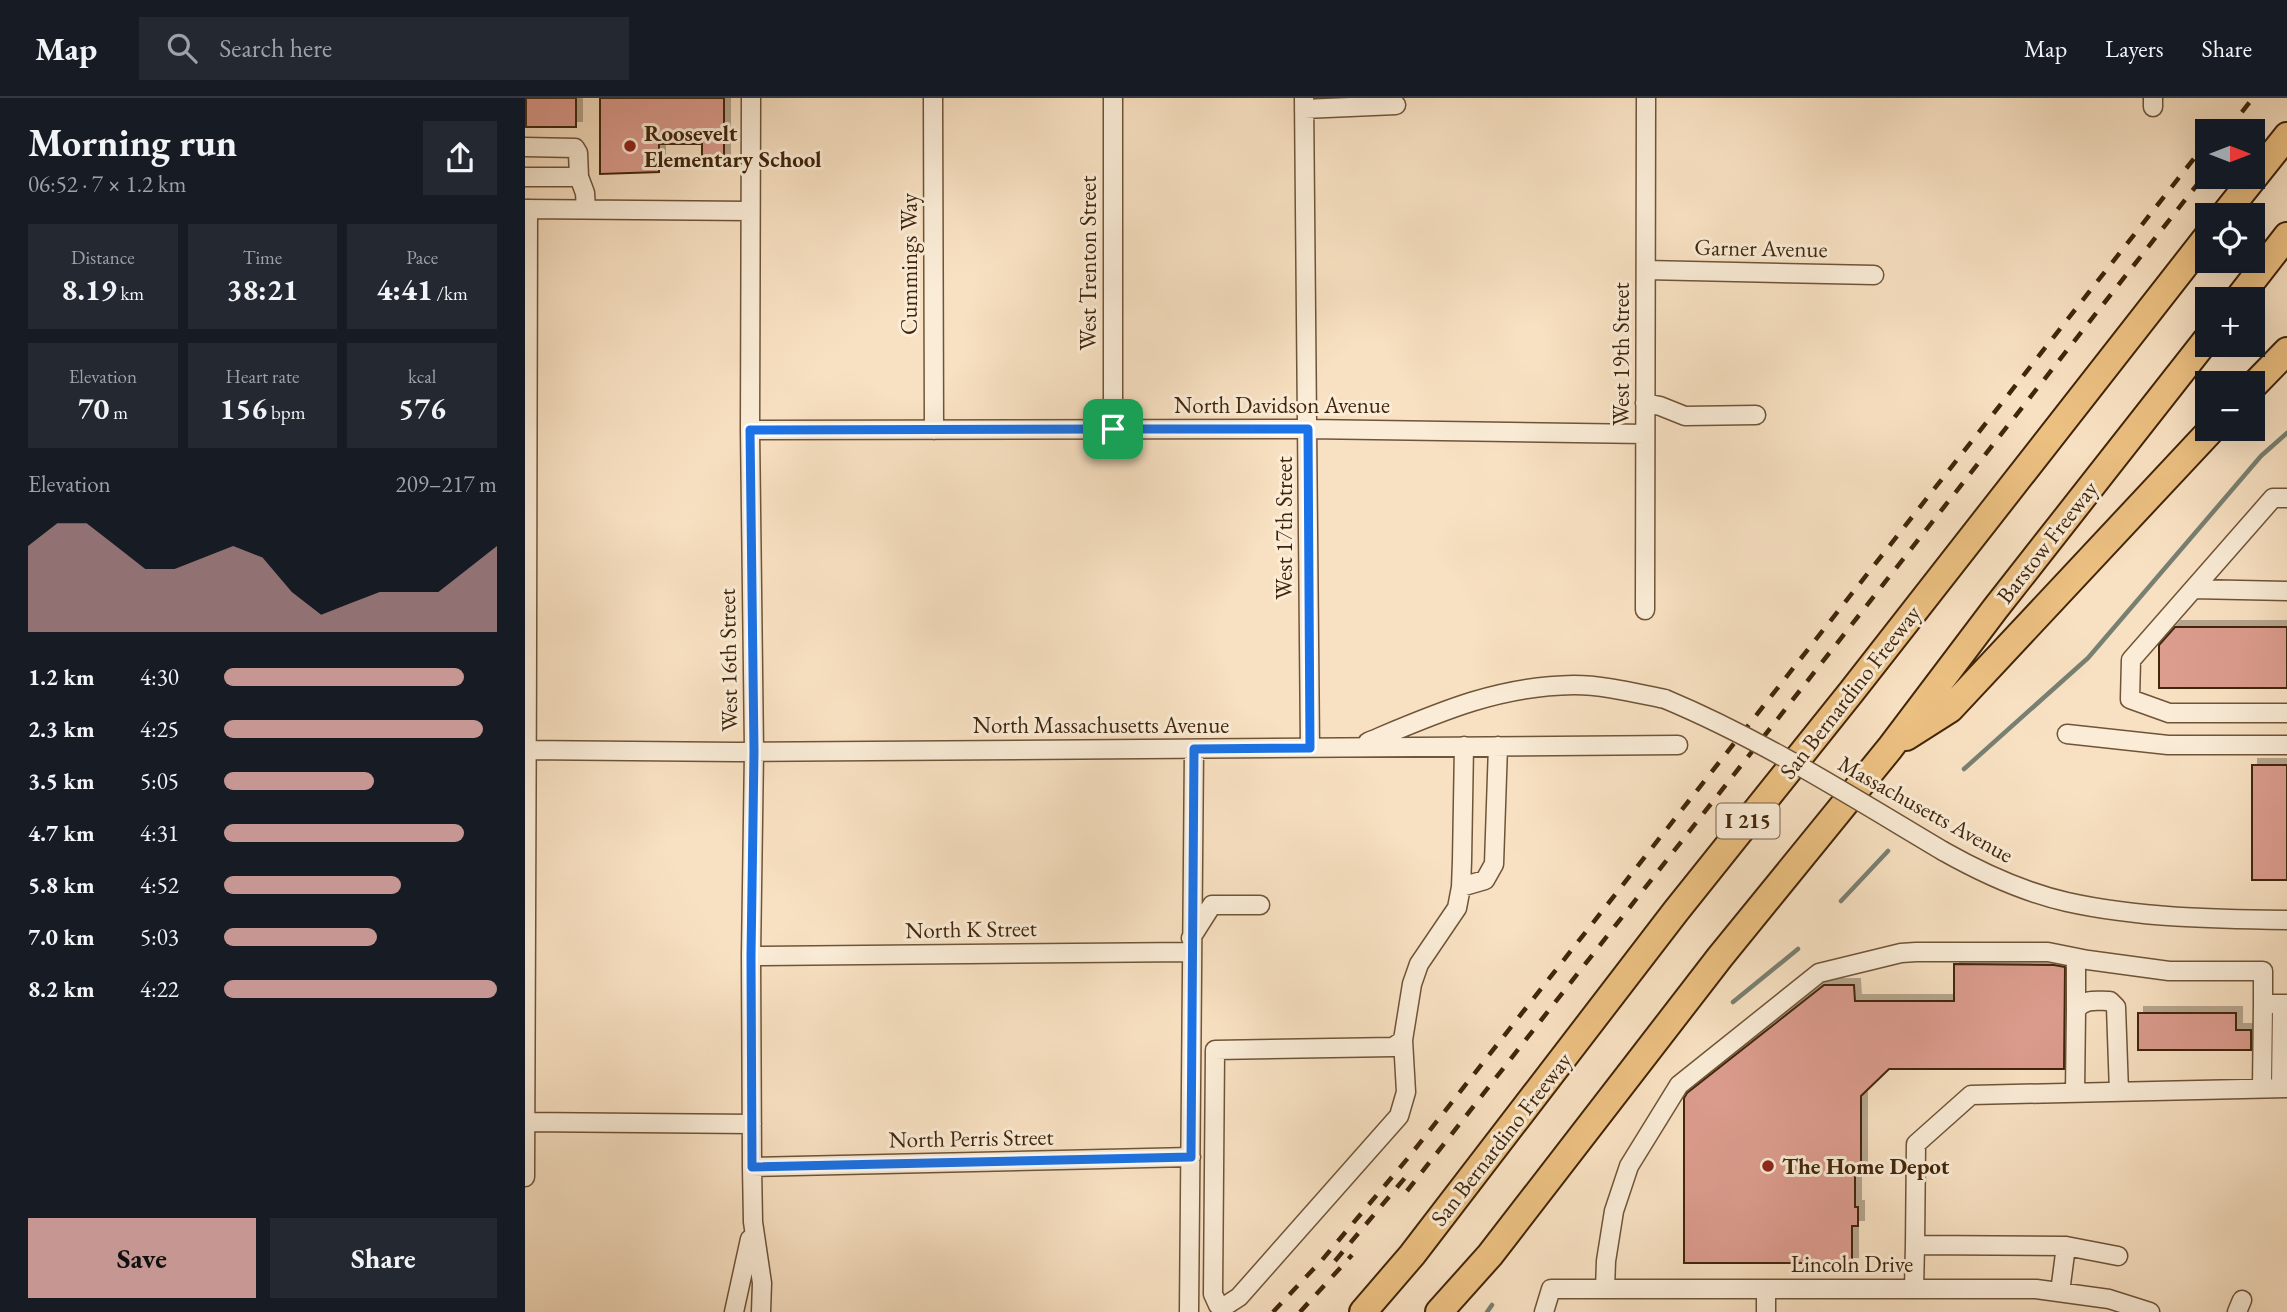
<!DOCTYPE html>
<meta charset="utf-8">
<style>
body{margin:0;font-family:"EB Garamond",serif;background:#242831;color:#f1f3f6;height:100vh;display:flex;flex-direction:column;font-size:26px;white-space:nowrap}
*{box-sizing:border-box;margin:0}
p{font-size:23px;color:#9ea1a6}
.icon{flex:none;width:38px;height:38px;fill:none;stroke:currentColor;stroke-width:2;stroke-linecap:round;stroke-linejoin:round}
.map{position:relative;flex:1;overflow:hidden}
.details{display:flex;flex-direction:column;background:#171b24;width:525px}
.details>*{flex:none}
.needle{width:46px;rotate:90deg}
.fabs{position:absolute;left:1670px;top:21px;display:grid;gap:14px}
.fabs a{display:grid;place-items:center;width:70px;height:70px;border-radius:0px;background:#171b24;box-shadow:0 7px 28px #0002;font-size:35px}
.pin{position:absolute;display:grid;place-items:center;width:60px;height:60px;color:#fff;margin:-30px;border-radius:14px;box-shadow:0 4px 10px #0006}
.round{display:grid;place-items:center;flex:none;width:74px;height:74px;border-radius:0px;background:#242831}
.head{display:flex;align-items:center;justify-content:space-between;height:119px;padding:0 28px}
h1{font-size:38px;font-weight:700;line-height:52px}
.metrics{display:grid;grid-template-columns:repeat(3,1fr);gap:10px;height:119px;padding:7px 28px}
.metrics div{display:grid;align-content:center;border-radius:0px;background:#242831;text-align:center}
.metrics b{font-size:30px;font-weight:700}
.metrics small{font-size:19px;font-weight:400}
.metrics p{font-size:19px}
.chart{height:196px;padding:14px 28px}
.chart p{display:flex;justify-content:space-between}
.chart svg{width:100%;height:126px;margin-top:7px;fill:#c59692;opacity:.7}
.cta{display:flex;gap:14px;margin-top:auto;padding:14px 28px}
.cta a{flex:1;height:80px;border-radius:0px;background:#c59692;color:#111;font-size:28px;font-weight:700;line-height:80px;text-align:center}
.cta a+a{background:#242831;color:#f1f3f6}
ul{padding:0 28px;list-style:none;font-size:23px}
li{display:grid;grid-template-columns:112px 84px 1fr;align-items:center;height:52px}
li i{height:18px;border-radius:9px;background:#c59692}
header{display:flex;align-items:center;gap:42px;box-sizing:border-box;height:98px;padding:0 35px;background:#171b24;border-bottom:2px solid #363941}
header strong{font-size:33px}
nav{display:flex;gap:38px;margin-inline-start:auto;font-size:24px}
.search{width:490px;height:63px;background:#242831;display:flex;align-items:center;gap:18px;box-sizing:border-box;padding:0 24px;border-radius:0px;color:#9ea1a6;font-size:26px}
main{display:flex;flex:1;min-height:0}
.map>svg:first-child{display:block}
</style>
<header>
<strong>Map</strong>
<div class="search"><svg class="icon" aria-label="search" viewBox="0 0 24 24"><circle cx="10" cy="10" r="6"/><path d="M15 15l6 6"/></svg>Search here</div>
<nav><a>Map</a><a>Layers</a><a>Share</a></nav>
</header>
<main>
<section class="details">
<div class="head"><div><h1>Morning run</h1><p>06:52 · 7 × 1.2 km</p></div><a class="round"><svg class="icon" aria-label="share" viewBox="0 0 24 24"><path d="M12 15V3M7 8l5-5 5 5M5 13v7h14v-7"/></svg></a></div>
<div class="metrics">
<div><p>Distance</p><b>8.19<small> km</small></b></div>
<div><p>Time</p><b>38:21</b></div>
<div><p>Pace</p><b>4:41<small> /km</small></b></div>
</div>
<div class="metrics">
<div><p>Elevation</p><b>70<small> m</small></b></div>
<div><p>Heart rate</p><b>156<small> bpm</small></b></div>
<div><p>kcal</p><b>576</b></div>
</div>
<div class="chart"><p><span>Elevation</span>209–217 m</p>
<svg viewBox="0 0 160 44" preserveAspectRatio="none"><path d="M0 44V14L10 6L20 6L30 14L40 22L50 22L60 18L70 14L80 18L90 30L100 38L110 34L120 30L130 30L140 30L150 22L160 14V44z"/></svg>
</div>
<ul>
<li><b>1.2 km</b>4:30<i style="width:88%"></i></li>
<li><b>2.3 km</b>4:25<i style="width:95%"></i></li>
<li><b>3.5 km</b>5:05<i style="width:55%"></i></li>
<li><b>4.7 km</b>4:31<i style="width:88%"></i></li>
<li><b>5.8 km</b>4:52<i style="width:65%"></i></li>
<li><b>7.0 km</b>5:03<i style="width:56%"></i></li>
<li><b>8.2 km</b>4:22<i style="width:100%"></i></li>
</ul>
<div class="cta"><a>Save</a><a>Share</a></div>
</section>
<div class="map">
<svg width="1762" height="1214" viewBox="0 0 1762 1214">
<defs>
<filter id="shadow"><feDropShadow dx="6" dy="-6" stdDeviation="0" flood-color="#0004"/></filter>
</defs>
<rect width="100%" height="100%" fill="#f8e1c2"/>
<filter id="stains"><feTurbulence type="fractalNoise" baseFrequency=".00286" numOctaves="4"/><feColorMatrix values="0 0 0 0 .2 0 0 0 0 .09 0 0 0 0 .02 0 0 0 .5 -.17"/></filter>
<radialGradient id="worn" r=".72"><stop offset=".6" stop-color="#630" stop-opacity="0"/><stop offset="1" stop-color="#630" stop-opacity=".3"/></radialGradient>
<g fill="none" stroke-linecap="round" stroke-linejoin="round">
<path stroke="#788072" stroke-width="4.5" d="M1439,671L1563,560L1736,358L1762,335
M1316,803L1363,753
M1208,904L1273,851
M962,1214L967,1207"/>
</g>
<path fill="#dc9c8e" stroke="#41250a" stroke-width="2" filter="url(#shadow)" d="M1,0H51V29H1Z
M75,0H199V70H177V46H134V74L75,76Z
M1650,529H1762V590H1634V547Z
M1727,667H1762V782H1727Z
M1429,866L1529,867L1540,869L1539,971H1364L1336,998V1078H1330V1109H1333V1128H1327V1165H1159V1000L1162,995L1299,887H1329L1330,903H1429Z
M1613,915H1711V932H1726V952H1613Z"/>
<g fill="none" stroke-linecap="round" stroke-linejoin="round">
<g stroke="#6f5438" stroke-width="21">
<path id="minor" d="M226,0L225,332L229,653L226,858L227,1069L228,1124L237,1185L236,1214
M408,0L409,332
M588,0V331
M779,0L785,650
M1628,9V0
M779,11L871,7
M0,49L50,50L53,55L54,79
M0,79H54L60,95L61,112
M0,111L225,113
M1121,172L1349,177
M1120,305L1135,308L1160,318L1231,317
M225,332L783,331L1120,336
M1762,400H1748L1606,562L1605,601L1644,615H1762
M1668,491L1762,493
M1120,512L1121,0
M1542,636L1643,647H1762
M843,644C912,615 972,588 1049,587C1079,587 1110,595 1140,601
M0,652L212,654L1153,647
M1418,753C1457,775 1498,794 1542,804C1614,820 1689,821 1762,822
M936,789L960,782L969,766L973,648
M666,840L687,807H735
M226,858L666,854
M1551,912V860
M878,942L881,994L874,1018L714,1199L700,1208L693,1207L688,1196L690,952L868,949L878,942L887,886L894,866L932,810L936,789L937,763L939,648
M1737,990L1738,906
M1756,990L1757,906
M1550,995L1551,912C1560,900 1571,903 1585,903L1591,909L1594,994
M0,1024L227,1026
M227,1069L666,1059
M0,1079C4,756 0,434 3,111
M1593,1158L1541,1148L1390,1147L1391,1046L1446,997L1762,990
M1080,1191L1081,1163L1089,1113L1104,1068L1154,987L1294,875L1376,855L1391,854H1523L1563,862L1644,873H1738V906H1762
M1241,1191V1214
M1389,1191L1390,1147
M1535,1194L1541,1148
M209,1214L225,1141
M664,1214L669,651
M1019,1214L1026,1191H1511L1584,1201L1625,1214
M1712,1214L1717,1202"/>
</g>
<g stroke="#41250a" stroke-width="30">
<path id="highway" d="M1699,117L1762,38
M1713,201L1762,138
M1727,289L1762,253
M1381,639L1425,611L1687,331
M838,1214L887,1157L1151,813L1327,593L1682,139
M914,1214L965,1157L1195,859L1365,650L1470,511L1682,241"/>
</g>
<use href="#minor" stroke="#faecd7" stroke-width="18"/>
<use href="#highway" stroke="#ecc081" stroke-width="26"/>
<path stroke="#41250a" stroke-width="4.5" stroke-dasharray="12 12" stroke-linecap="butt" d="M1702,33L1728,0
M882,1093L1682,74
M810,1163L884,1075
M748,1214L797,1162L883,1060L1682,44
M775,1214L827,1157"/>
<g stroke="#6f5438" stroke-width="21" stroke-linecap="butt">
<path id="minor-bridge" d="M1140,601C1238,642 1327,699 1418,753"/>
</g>
<use href="#minor-bridge" stroke="#faecd7" stroke-width="18"/>
</g>
<g fill="none" stroke-linecap="round" stroke-linejoin="round">
<g stroke="#fff" stroke-width="14">
<path id="route" d="M588,331H783L785,650L669,651L666,1059L227,1069L226,858L229,653L225,332Z"/>
</g>
<use href="#route" stroke="#1a73e8" stroke-width="9"/>
</g>
<g fill="#8f2418" stroke="#faecd7" stroke-width="2.5">
<circle cx="105" cy="48" r="7"/>
<circle cx="1243" cy="1068" r="7"/>
</g>
<g text-anchor="middle" stroke-width="6" stroke-linejoin="round" paint-order="stroke">
<rect fill="#faecd7" stroke="#786148" stroke-width="2" x="1191.5" y="705.5" width="63" height="35" rx="5"/>
<g font-size="21" font-weight="bold" fill="#41250a">
<text x="1223" y="730">I 215</text>
</g>
<g font-size="23" font-weight="bold" fill="#41250a" stroke="#faecd7" text-anchor="start">
<text x="119" y="43">Roosevelt<tspan x="119" dy="26">Elementary School</tspan></text>
<text x="1257" y="1076">The Home Depot</text>
</g>
<g font-size="23" fill="#41250a" stroke="#faecd7">
<text transform="translate(1236 150) rotate(1)" y="8">Garner Avenue</text>
<text transform="translate(563 165) rotate(-90)" y="8">West Trenton Street</text>
<text transform="translate(384 166) rotate(-90)" y="8">Cummings Way</text>
<text transform="translate(1096 256) rotate(-90)" y="8">West 19th Street</text>
<text x="757" y="315">North Davidson Avenue</text>
<text transform="translate(759 430) rotate(-90)" y="8">West 17th Street</text>
<text transform="translate(1522 444) rotate(-52)" y="8">Barstow Freeway</text>
<text transform="translate(203 562) rotate(-91)" y="8">West 16th Street</text>
<text transform="translate(1325 594) rotate(-52)" y="8">San Bernardino Freeway</text>
<text x="576" y="635">North Massachusetts Avenue</text>
<text transform="translate(1401 711) rotate(29)" y="8">Massachusetts Avenue</text>
<text transform="translate(446 831) rotate(-1)" y="8">North K Street</text>
<text transform="translate(446 1040) rotate(-1)" y="8">North Perris Street</text>
<text transform="translate(976 1041) rotate(-52)" y="8">San Bernardino Freeway</text>
<text x="1327" y="1174">Lincoln Drive</text>
</g>
</g>
<rect width="100%" height="100%" filter="url(#stains)"/>
<rect width="100%" height="100%" fill="url(#worn)"/>
</svg>
<div class="fabs">
<a><svg class="needle" viewBox="-14 -14 28 28"><path d="M0-13l5 13h-10z" fill="#e53935"/><path d="M0 13l5-13h-10z" fill="#9ea1a6"/></svg></a>
<a><svg class="icon" aria-label="locate" viewBox="0 0 24 24"><circle cx="12" cy="12" r="6"/><path d="M12 2v4M12 18v4M2 12h4M18 12h4"/></svg></a>
<a>+</a>
<a>−</a>
</div>
<div class="pin" style="left:588px;top:331px;background:#1e9e55"><svg class="icon" aria-label="arrive" viewBox="0 0 24 24"><path d="M6 21V4h12l-3 4 3 4H6"/></svg></div>
</div>
</main>
